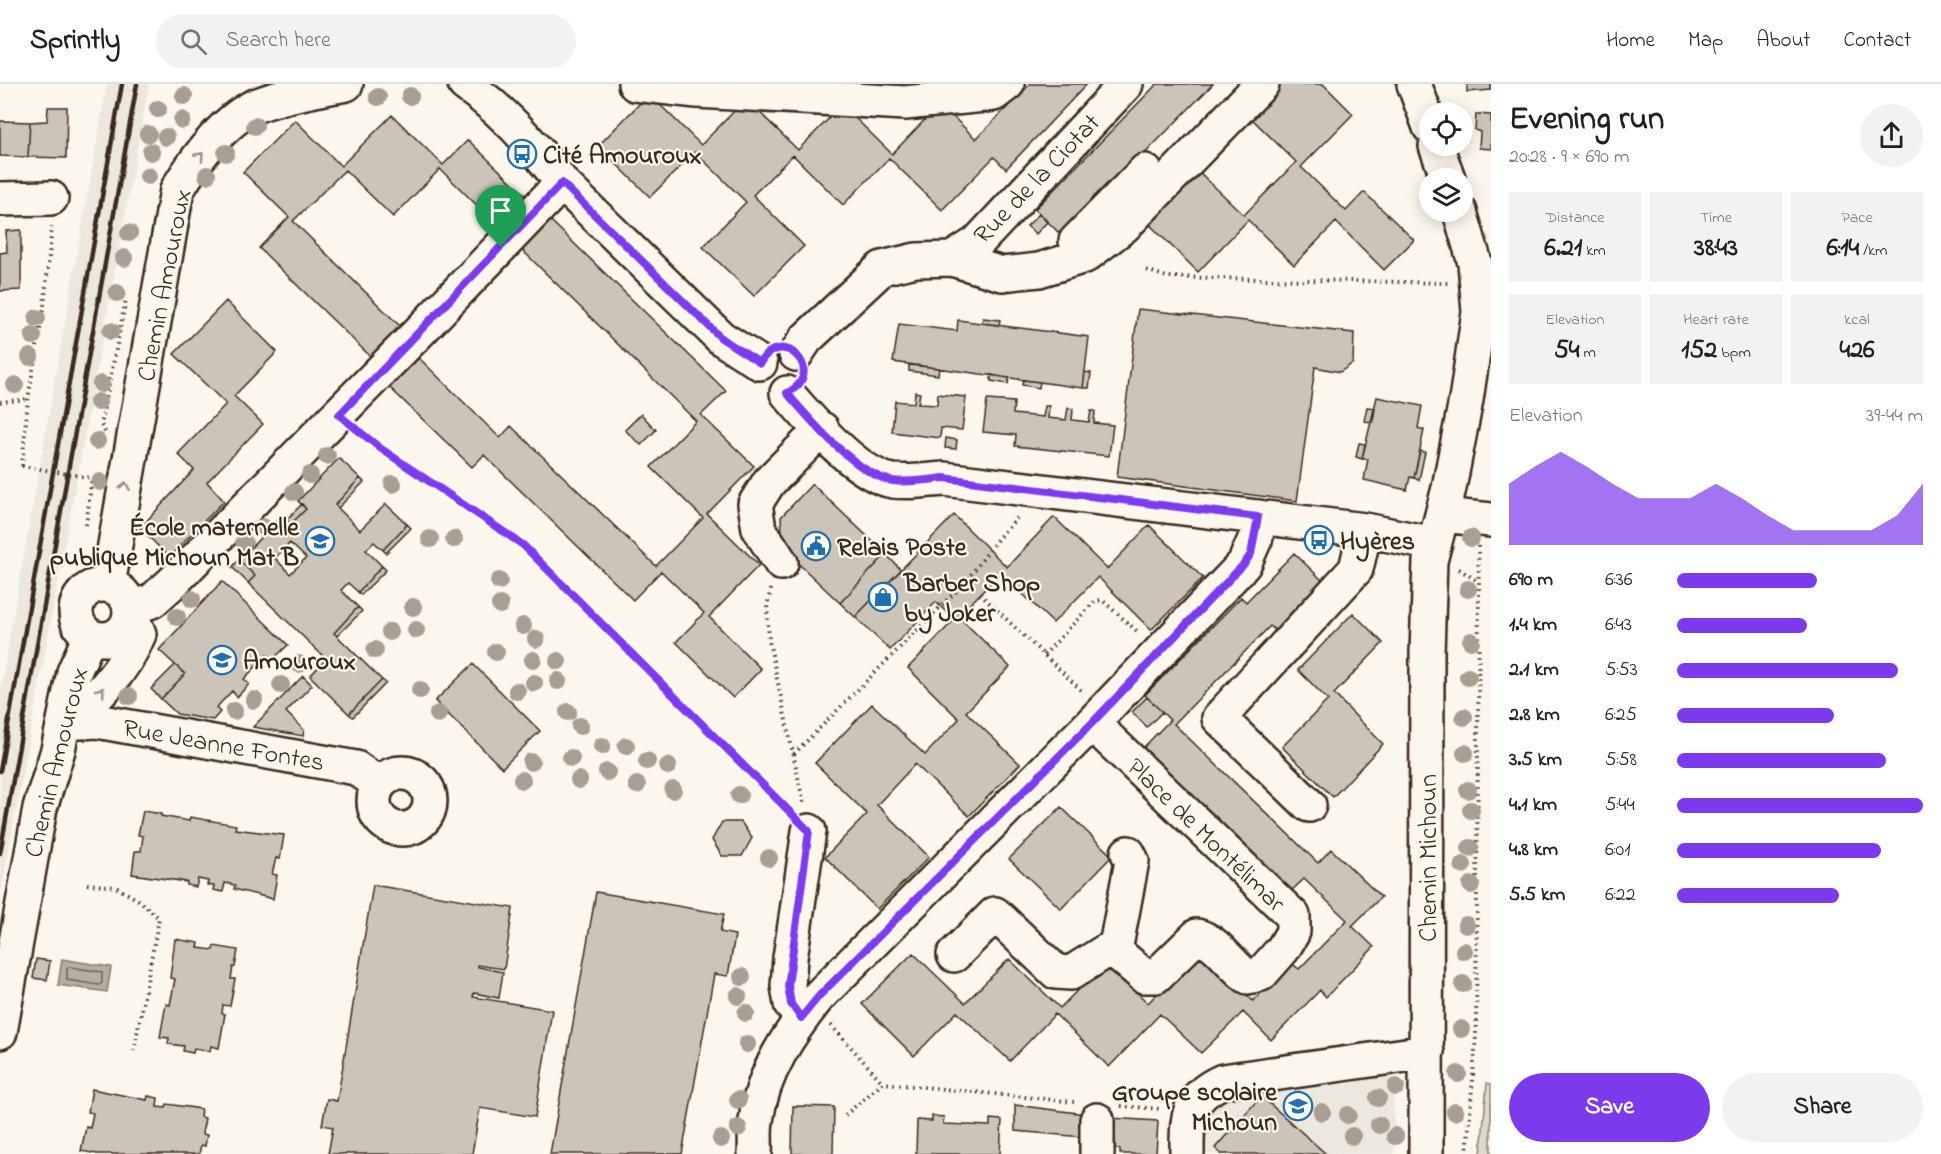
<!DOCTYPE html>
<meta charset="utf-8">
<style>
body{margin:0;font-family:"Indie Flower",sans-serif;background:#f2f2f2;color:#222;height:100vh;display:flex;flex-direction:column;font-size:22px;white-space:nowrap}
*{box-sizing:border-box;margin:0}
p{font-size:20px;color:#767676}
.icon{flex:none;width:33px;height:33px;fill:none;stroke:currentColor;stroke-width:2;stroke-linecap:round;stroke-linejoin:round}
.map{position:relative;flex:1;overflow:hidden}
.sheet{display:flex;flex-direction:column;background:#fff;width:450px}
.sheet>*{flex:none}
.controls{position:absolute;left:1419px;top:18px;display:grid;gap:12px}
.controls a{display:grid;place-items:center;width:54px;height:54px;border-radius:50%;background:#fff;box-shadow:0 3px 15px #0003;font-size:30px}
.pin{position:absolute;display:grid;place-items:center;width:51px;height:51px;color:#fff;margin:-62px -26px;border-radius:50% 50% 50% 0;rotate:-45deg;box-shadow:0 0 6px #0007}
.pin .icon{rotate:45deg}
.round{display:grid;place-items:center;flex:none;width:63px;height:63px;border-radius:32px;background:#f2f2f2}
.summary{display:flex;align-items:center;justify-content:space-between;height:102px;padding:0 18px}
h1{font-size:33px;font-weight:800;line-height:45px}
.stats{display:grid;grid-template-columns:repeat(3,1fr);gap:9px;height:102px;padding:6px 18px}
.stats div{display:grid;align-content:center;border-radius:0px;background:#f2f2f2;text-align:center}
.stats b{font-size:26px;font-weight:800}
.stats small{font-size:16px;font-weight:400}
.stats p{font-size:16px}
.chart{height:168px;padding:12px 18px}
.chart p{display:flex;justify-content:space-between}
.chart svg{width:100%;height:108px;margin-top:6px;fill:#7c3aed;opacity:.7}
.cta{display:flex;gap:12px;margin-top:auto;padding:12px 18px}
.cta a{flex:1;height:69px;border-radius:36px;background:#7c3aed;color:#fff;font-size:24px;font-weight:800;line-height:69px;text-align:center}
.cta a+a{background:#f2f2f2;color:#222}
ul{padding:0 18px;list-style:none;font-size:20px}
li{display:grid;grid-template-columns:96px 72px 1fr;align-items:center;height:45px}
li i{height:15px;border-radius:8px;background:#7c3aed}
header{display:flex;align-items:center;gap:36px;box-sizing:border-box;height:84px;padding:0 30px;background:#fff;border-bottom:2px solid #e0e0e0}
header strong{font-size:28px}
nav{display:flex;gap:33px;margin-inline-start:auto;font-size:21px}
.search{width:420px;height:54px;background:#f2f2f2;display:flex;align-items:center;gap:15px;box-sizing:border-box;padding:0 21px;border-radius:33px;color:#767676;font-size:22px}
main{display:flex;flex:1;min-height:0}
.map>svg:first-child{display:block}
</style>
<header>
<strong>Sprintly</strong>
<div class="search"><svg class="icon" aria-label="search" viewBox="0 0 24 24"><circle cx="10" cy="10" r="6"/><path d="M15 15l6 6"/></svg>Search here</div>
<nav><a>Home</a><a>Map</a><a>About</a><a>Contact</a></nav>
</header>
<main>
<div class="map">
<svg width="1491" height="1070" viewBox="0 0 1491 1070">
<rect width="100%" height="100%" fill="#fbf7ec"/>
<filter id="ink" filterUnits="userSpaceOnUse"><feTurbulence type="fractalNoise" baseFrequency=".0167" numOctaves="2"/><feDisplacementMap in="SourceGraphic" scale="12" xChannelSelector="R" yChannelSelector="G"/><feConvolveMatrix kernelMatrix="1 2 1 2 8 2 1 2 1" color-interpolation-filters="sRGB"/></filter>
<g filter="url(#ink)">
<path fill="#ede8dd" d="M107,0H149L0,815V607Z
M1384,983L1394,989V1070H1180L1204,1016Z"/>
<path fill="#dfd9ce" stroke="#8d8276" stroke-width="1.5" d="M1487,999L1491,1000V1070H1481Z"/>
<path fill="#b6aea2" stroke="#85796d" stroke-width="1.5" d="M62,875L111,883L107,908L58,901Z"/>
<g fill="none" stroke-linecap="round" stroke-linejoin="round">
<path stroke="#6c5f53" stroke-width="1.5" d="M70,883L102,888V899L99,901L67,896V885Z"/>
</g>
<path fill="#ccc4b9" stroke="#3b2a1e" stroke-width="1.5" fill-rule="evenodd" d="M1030,0H1087L1006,85L994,73L942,126L889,74L843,121L793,71L753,111L804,162L754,212L703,163L746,118L695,68L650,113L598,62L649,10L701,61L746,15L798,66L842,21L892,70L940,20L976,55Z
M1157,0H1213L1063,153L1035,125Z
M1280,0H1323L1353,30L1301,83L1346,127L1364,108L1414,156L1384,186L1336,138L1294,181L1248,136L1198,188L1146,137L1196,85L1244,131L1296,78L1249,32Z
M1467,0H1491V6L1467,8Z
M48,23H67L66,74L28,73L30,38L47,37Z
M1476,30L1491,31V65L1479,64L1480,48L1475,46Z
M392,31L443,81L468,56L528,114L499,143L440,85L393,133L345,86L293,137L401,243L371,273L259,164L289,133L243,88L295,36L341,82Z
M0,37L30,38L28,73L0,72Z
M1039,130L1047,138L1036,150L1027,142Z
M549,135L726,307L701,331L754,382L707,430L759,481L709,533L761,585L733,614L676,558L704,529L661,487L633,516L484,371L472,383L387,301L416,271L500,354L511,342L656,482L703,434L651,383L696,337L520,164Z
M21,146V206L0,207V169L7,168L6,147Z
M226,217L277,268L234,312L263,340L207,398L224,417L169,473L140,444L194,386L178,370L226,320L174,270Z
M1138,225L1354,249L1353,279L1340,288L1315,283L1297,417L1117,393Z
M983,234L1000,236L999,241L982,239Z
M958,236L1089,253L1083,304L893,278L899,240L957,247Z
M909,281L939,284L938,291L909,287Z
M1085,288L1091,289L1089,304H1083Z
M991,291L1009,294L1008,300L991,297Z
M1023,296L1040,298L1039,304L1022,301Z
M915,308L920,309L918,320L937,321L938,310L966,313L962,346L941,344L940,354L892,348L895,317L914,319Z
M1377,313L1422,322L1418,344L1424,346L1414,394L1410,393L1407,406L1364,396L1368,375H1362Z
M987,316L1014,318L1013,330L1043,333L1045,322H1049L1048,334L1066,336L1068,324L1073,325L1072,336L1089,338L1091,327H1095L1094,339L1113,341L1109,372L1015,362L1016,351L983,348Z
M1367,323L1375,324L1373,338L1364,337Z
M641,330L656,346L641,361L625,346Z
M946,354L957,356L956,365L945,364Z
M1359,359L1365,360L1362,375L1356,373Z
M1420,367L1425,368L1419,396L1414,394Z
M339,374L360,394L335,421L360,446L386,420L407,440L383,466L374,458L366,466L382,482L358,508L348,499L341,506L358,523L334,549L382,596L349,630L310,592L326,575L248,499L255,492L239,476L282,431L291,440L306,425L298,417ZM290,459L306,474L290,490L275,474Z
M360,394L364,398L338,424L335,421Z
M812,400L886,470L840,519L783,465L781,433Z
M302,420L306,425L291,440L286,436Z
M954,431L1007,483L1054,433L1107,485L1149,441L1203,494L1151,546L1098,493L1053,539L1001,489L958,532L1010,583L966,628L1020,680L969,732L915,680L877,721L929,773L877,825L825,773L867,730L815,679L872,620L925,671L959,635L908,584L954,536L936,518L890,566L855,533Z
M407,440L411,444L386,469L383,466Z
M1294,469L1323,497L1276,547L1270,542L1174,640L1318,779L1331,765L1381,813L1352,842L1374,863L1326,913L1320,906L1271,956L1243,928L1201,969L1160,930L1109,983L1055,930L1010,977L957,928L914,972L862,920L913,869L965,919L1009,875L1060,924L1105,878L1148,919L1200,866L1253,917L1291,879L1299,885L1347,836L1304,795L1290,808L1142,665L1170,636L1145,611L1241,513L1246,518Z
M886,470L901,486L855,533L840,519Z
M239,476L255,492L248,499L232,483Z
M382,482L386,486L361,511L358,508Z
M222,497L288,561L272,576L267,571L244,595L249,600L237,613L232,607L216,624L220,628L213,636L177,630L161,615L185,590L159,566Z
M358,523L362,527L337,552L334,549Z
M1353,529L1383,559L1334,610L1383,660L1333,713L1282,663L1328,616L1298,586Z
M473,580L540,647L502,684L435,617Z
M175,581L185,590L161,615L151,605Z
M303,592L312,601L286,628L304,646L303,652L253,643Z
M382,596L386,599L353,633L349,630Z
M1147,613L1162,628L1147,643L1132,628Z
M1061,723L1112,772L1061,825L1009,775Z
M143,727L161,730V732L189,737L190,733L236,741L235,745L284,751L280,775L276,774L272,790L277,791L273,815L234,805L235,801L225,799L223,808L213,806L214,802L207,801L208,797L198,795L196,803L187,801V798L132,790L135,767H141L143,752L138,751Z
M722,738H741L752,754L742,772H722L712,756Z
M373,801L513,824L504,885L478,881V883L503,888L499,914L474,909L473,913L552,926L535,1033L480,1024L472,1070H328L333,1043L322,1041L327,1015L337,1017Z
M596,808L724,830L720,848L735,851L728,892L714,890L682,1070H550Z
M175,855L199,859L198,864L213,866L214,862L238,866L235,883H233L231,895H235L230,922L223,921L222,929L225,930L219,964L211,962L210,967L194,964L193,969L183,967L184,962L168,960L169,954L160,953L166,920L170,921L175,895L170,894Z
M36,875L50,877L47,896L33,894Z
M92,1005L147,1016L148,1012L158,1014L157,1023L166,1024L167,1020L201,1025L200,1033L205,1034L202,1050L207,1051L205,1062L201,1061L199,1070H97L81,1067L86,1043L90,1044L93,1029L88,1028Z
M1261,1012L1326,1070H1221L1215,1064Z
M1015,1021L1085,1030L1083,1053L1015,1047Z
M793,1022L834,1023L833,1070H792Z
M932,1032L944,1033L943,1040L990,1042V1035L1002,1036L1000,1070H916L917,1036L932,1037Z
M1109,1034L1158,1037L1156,1070H1120V1065L1108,1064Z"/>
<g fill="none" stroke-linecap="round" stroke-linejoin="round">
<g stroke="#3b2a1e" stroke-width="38">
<path id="minor" d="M465,0C502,26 536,63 562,99L721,254L760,279
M635,0L697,7L905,19L994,10L1007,0
M1414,0L1430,43
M1436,62L1448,94
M0,115L51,114
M1076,157L1145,87
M952,175L1002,190L1039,186L1085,172L1124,142L1262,0
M796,270L806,255L882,184L916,176L952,175L977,159L1126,0
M787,309C810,336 858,392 893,397C910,399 928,396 944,395L1365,446L1434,460
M1442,431L1491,436
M781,479L759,445L755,420L769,398L822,345
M76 528a27 27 0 1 1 54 0a27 27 0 1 1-54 0Z
M108,501L177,106C195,76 220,41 251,24C272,13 321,5 346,0
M130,524L152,517L172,499L424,243L562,99
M64,639L97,637L356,684L379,700
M64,639C95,619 125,585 139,550L130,528
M374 717a28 28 0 1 1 56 0a28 28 0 1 1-56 0Z
M1309,721L1219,634L1356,485L1365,446
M1115,867L1132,777L1128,769
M954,871L995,830L1056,888L1071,889L1106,867H1115L1144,892H1156L1197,852C1218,857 1230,881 1248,893L1261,890L1283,865L1293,848V832L1092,639
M801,934L791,920L788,902L790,874L809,747
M0,948L40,724L58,666L74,588L90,552
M755,1070C756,1059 754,1048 756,1037C762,989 790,948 819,912L1092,639L1244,480L1256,453L1259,433
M1097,1070V1036
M1187,1070C1187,1034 1186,1013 1223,997L1427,968
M1426,1070L1427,569L1430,477L1449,404L1466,316L1479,228L1475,179L1460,128"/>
</g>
<path stroke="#3b2a1e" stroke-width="4" stroke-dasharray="1.5 4.5" stroke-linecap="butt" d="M1147,186L1166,193L1449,199
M0,318L28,315
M359,347L380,364L523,461L790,728
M105,348L101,341L126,215
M22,382L28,315L44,222L52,142
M86,441L92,394
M1478,462L1479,497
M1459,485L1479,498L1476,952L1467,1070
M771,505L767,521L769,557L804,721
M980,510L1082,607
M1044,571L1095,517L1102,516L1139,549
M794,670L967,496L999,453L1017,434
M87,800L116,803L138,816L159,834L133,971
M831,941L883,999
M1121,1022L1162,1025
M845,1031L883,999L1075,1018"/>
<use href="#minor" stroke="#fbf7ec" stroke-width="33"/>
<path stroke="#3b2a1e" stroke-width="4.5" d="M0,687L122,0
M0,769L137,0"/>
<path stroke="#3b2a1e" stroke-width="4" stroke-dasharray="1.5 4.5" stroke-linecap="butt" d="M22,382L92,394"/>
</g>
<g fill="#a89e93">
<circle cx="184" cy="12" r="9"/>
<circle cx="410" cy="12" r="9"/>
<circle cx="378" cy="13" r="9"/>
<circle cx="158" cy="25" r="9"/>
<circle cx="182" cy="36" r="9"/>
<circle cx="255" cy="42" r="9"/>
<circle cx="148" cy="50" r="9"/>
<circle cx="166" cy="53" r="9"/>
<circle cx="151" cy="68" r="9"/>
<circle cx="226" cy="69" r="9"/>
<circle cx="207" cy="91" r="9"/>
<circle cx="148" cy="92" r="9"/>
<circle cx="129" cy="149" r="9"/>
<circle cx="124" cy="174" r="9"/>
<circle cx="117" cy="209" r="9"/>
<circle cx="37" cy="234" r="9"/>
<circle cx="111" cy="247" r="9"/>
<circle cx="33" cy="252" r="9"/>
<circle cx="30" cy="273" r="9"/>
<circle cx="101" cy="300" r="9"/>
<circle cx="15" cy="301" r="9"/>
<circle cx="98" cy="318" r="9"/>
<circle cx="97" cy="357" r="9"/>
<circle cx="327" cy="372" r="9"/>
<circle cx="310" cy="391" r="9"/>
<circle cx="100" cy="398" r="9"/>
<circle cx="393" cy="400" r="9"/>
<circle cx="294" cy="408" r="9"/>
<circle cx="263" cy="443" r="9"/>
<circle cx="1471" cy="454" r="9"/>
<circle cx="430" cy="455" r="9"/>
<circle cx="454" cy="455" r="9"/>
<circle cx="244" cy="458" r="9"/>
<circle cx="499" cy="497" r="9"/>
<circle cx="1468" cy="505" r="9"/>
<circle cx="192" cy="515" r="9"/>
<circle cx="500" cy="521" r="9"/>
<circle cx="413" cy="523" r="9"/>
<circle cx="177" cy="533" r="9"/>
<circle cx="523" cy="542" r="9"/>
<circle cx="416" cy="546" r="9"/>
<circle cx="390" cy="548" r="9"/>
<circle cx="536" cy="555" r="9"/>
<circle cx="1471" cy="557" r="9"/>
<circle cx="375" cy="566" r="9"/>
<circle cx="496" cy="568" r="9"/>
<circle cx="533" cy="576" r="9"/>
<circle cx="558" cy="577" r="9"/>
<circle cx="299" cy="580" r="9"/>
<circle cx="1468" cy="593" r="9"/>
<circle cx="558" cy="597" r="9"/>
<circle cx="534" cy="599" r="9"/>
<circle cx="281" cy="601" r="9"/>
<circle cx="420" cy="606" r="9"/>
<circle cx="517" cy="607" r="9"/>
<circle cx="129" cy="612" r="9"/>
<circle cx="254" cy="616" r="9"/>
<circle cx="234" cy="627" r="9"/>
<circle cx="568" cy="628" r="9"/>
<circle cx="438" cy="630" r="9"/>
<circle cx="1464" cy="633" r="9"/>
<circle cx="580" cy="642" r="9"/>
<circle cx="602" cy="662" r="9"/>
<circle cx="626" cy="662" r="9"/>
<circle cx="1465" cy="669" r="9"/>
<circle cx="571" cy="674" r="9"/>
<circle cx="647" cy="677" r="9"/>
<circle cx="531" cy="678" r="9"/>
<circle cx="668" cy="682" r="9"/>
<circle cx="607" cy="688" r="9"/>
<circle cx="522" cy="696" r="9"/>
<circle cx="579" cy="696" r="9"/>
<circle cx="637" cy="701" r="9"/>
<circle cx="673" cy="706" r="9"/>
<circle cx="1468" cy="706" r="9"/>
<circle cx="739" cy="711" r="9"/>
<circle cx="1471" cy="726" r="9"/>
<circle cx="1470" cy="764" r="9"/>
<circle cx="769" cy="774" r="9"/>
<circle cx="1463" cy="781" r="9"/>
<circle cx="1471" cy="801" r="9"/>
<circle cx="1466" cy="841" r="9"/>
<circle cx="1464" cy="867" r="9"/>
<circle cx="742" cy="893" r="9"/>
<circle cx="1463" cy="900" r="9"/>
<circle cx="738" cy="912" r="9"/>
<circle cx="746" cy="929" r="9"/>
<circle cx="1461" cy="945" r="9"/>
<circle cx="747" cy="960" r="9"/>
<circle cx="1458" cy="990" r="9"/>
<circle cx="1396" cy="1003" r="9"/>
<circle cx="1378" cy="1014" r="9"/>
<circle cx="738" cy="1016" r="9"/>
<circle cx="1322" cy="1028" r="9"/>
<circle cx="1455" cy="1028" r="9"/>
<circle cx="1348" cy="1031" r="9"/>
<circle cx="1379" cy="1041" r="9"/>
<circle cx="738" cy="1044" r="9"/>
<circle cx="1352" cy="1052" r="9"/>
<circle cx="1395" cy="1052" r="9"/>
<circle cx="721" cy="1055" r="9"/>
</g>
<defs><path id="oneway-chevron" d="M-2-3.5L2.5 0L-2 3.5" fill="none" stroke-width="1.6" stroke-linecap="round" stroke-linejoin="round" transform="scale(1.5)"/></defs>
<g stroke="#9b9085">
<use href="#oneway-chevron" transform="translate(200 72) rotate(-48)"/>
<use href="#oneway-chevron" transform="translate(125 402) rotate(-80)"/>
<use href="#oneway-chevron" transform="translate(101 607) rotate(-52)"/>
</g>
</g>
<g fill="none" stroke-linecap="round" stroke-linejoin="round" filter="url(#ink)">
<g stroke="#fff" stroke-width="12">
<path id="route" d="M562,99L721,254L760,279C781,241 829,288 787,309C810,336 858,392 893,397C910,399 928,396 944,394L1258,433L1251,470L1244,480L1092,639L819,912L801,934L791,920L788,902L809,747L523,461L380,364L339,331Z"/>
</g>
<use href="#route" stroke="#7c3aed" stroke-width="8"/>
</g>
<defs>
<g id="bus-ring" transform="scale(1.5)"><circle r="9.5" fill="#fbf7ec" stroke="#1f6fb2" stroke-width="1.5"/><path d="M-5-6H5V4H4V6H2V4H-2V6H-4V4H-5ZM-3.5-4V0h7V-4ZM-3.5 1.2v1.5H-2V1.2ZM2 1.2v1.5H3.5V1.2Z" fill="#1f6fb2"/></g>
<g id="school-ring" transform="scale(1.5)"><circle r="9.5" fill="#fbf7ec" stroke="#1f6fb2" stroke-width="1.5"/><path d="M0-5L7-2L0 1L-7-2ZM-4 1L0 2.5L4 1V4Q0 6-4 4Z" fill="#1f6fb2"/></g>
<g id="civic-ring" transform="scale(1.5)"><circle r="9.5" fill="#fbf7ec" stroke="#1f6fb2" stroke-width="1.5"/><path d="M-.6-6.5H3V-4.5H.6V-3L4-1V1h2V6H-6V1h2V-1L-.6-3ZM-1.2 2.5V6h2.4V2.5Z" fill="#1f6fb2"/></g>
<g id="shop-ring" transform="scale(1.5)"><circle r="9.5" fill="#fbf7ec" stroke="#1f6fb2" stroke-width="1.5"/><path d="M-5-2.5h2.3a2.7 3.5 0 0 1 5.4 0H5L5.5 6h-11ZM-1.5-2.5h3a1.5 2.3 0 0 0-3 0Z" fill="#1f6fb2"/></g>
</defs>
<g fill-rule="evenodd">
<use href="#bus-ring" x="522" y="70"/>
<use href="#bus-ring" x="1319" y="456"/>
<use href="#school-ring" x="320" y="457"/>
<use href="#civic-ring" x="816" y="462"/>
<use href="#shop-ring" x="883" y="513"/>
<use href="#school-ring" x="222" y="576"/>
<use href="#school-ring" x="1298" y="1022"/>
</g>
<g text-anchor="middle" stroke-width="4.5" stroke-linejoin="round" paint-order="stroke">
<g font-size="26" font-weight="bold" fill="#3b2a1e" stroke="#fbf7ec" text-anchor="start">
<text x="543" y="79">Cité Amouroux</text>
<text x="299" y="451" text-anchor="end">École maternelle<tspan x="299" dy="30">publique Michoun Mat B</tspan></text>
<text x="1340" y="465">Hyères</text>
<text x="837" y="471">Relais Poste</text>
<text x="904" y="507">Barber Shop<tspan x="904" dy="30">by Joker</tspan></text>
<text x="243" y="585">Amouroux</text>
<text x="1277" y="1016" text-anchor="end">Groupe scolaire<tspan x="1277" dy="30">Michoun</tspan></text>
</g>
<g font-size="26" fill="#3b2a1e" stroke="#fbf7ec">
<text transform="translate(1036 94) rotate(-46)" y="9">Rue de la Ciotat</text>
<text transform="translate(163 201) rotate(-79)" y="9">Chemin Amouroux</text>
<text transform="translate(224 660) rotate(10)" y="9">Rue Jeanne Fontes</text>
<text transform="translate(55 678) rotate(-76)" y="9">Chemin Amouroux</text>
<text transform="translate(1207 750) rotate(44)" y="9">Place de Montélimar</text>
<text transform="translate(1427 774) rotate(-90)" y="9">Chemin Michoun</text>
</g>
</g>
</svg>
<div class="controls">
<a><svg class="icon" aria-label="locate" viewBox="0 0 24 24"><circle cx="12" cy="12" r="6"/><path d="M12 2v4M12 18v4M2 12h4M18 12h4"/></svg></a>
<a><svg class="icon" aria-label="layers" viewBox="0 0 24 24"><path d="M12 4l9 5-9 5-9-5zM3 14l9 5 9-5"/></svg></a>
</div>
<div class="pin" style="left:501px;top:163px;background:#1e9e55"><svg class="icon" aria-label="arrive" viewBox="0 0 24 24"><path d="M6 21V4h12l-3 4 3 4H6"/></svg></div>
</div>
<section class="sheet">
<div class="summary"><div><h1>Evening run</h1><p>20:28 · 9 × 690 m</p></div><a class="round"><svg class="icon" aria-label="share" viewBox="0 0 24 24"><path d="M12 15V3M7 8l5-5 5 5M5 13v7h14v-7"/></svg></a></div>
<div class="stats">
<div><p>Distance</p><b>6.21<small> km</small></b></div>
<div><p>Time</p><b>38:43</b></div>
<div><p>Pace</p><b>6:14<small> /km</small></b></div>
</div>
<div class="stats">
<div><p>Elevation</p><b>54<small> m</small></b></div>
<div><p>Heart rate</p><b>152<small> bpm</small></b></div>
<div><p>kcal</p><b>426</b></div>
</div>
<div class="chart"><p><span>Elevation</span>39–44 m</p>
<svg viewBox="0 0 160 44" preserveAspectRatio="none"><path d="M0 44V19L10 12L20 6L30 12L40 19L50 25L60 25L70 25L80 19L90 25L100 32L110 38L120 38L130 38L140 38L150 32L160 19V44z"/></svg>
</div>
<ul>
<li><b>690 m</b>6:36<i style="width:57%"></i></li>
<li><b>1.4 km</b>6:43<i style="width:53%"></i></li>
<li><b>2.1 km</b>5:53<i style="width:90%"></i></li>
<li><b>2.8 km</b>6:25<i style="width:64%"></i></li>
<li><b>3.5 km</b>5:58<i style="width:85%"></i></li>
<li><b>4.1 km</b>5:44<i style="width:100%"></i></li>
<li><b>4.8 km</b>6:01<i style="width:83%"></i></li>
<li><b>5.5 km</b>6:22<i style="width:66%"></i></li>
</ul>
<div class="cta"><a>Save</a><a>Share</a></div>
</section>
</main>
